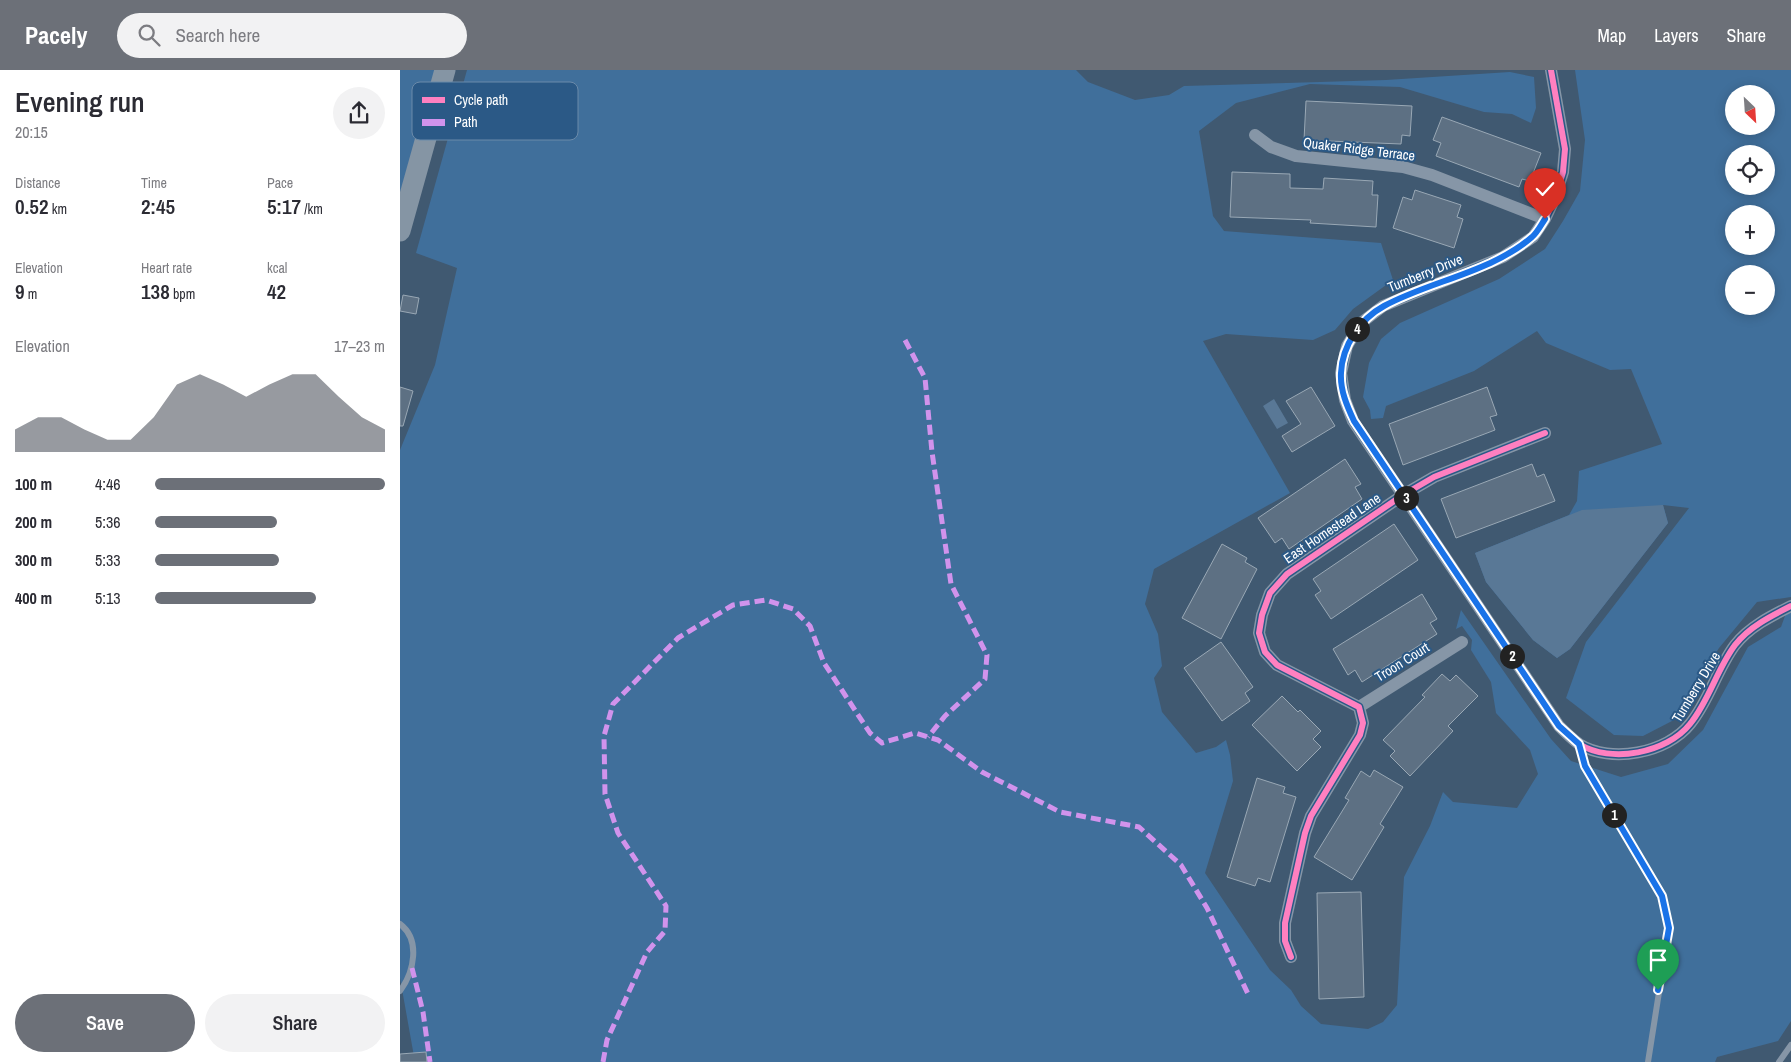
<!DOCTYPE html>
<meta charset="utf-8">
<style>
body{margin:0;font-family:"Archivo Narrow",sans-serif;background:#f2f2f3;color:#2b2b33;height:100vh;display:flex;flex-direction:column;font-size:19px;white-space:nowrap}
*{box-sizing:border-box;margin:0}
p{font-size:16px;color:#7c7c81}
.icon{flex:none;width:28px;height:28px;fill:none;stroke:currentColor;stroke-width:2;stroke-linecap:round;stroke-linejoin:round}
.map{position:relative;flex:1;overflow:hidden}
.details{display:flex;flex-direction:column;background:#fff;width:400px}
.details>*{flex:none}
.needle{width:32px;rotate:155deg}
.fabs{position:absolute;left:1325px;top:15px;display:grid;gap:10px}
.fabs a{display:grid;place-items:center;width:50px;height:50px;border-radius:50%;background:#fff;box-shadow:0 2px 12px #0003;font-size:25px}
.pin{position:absolute;display:grid;place-items:center;width:42px;height:42px;color:#fff;margin:-51px -21px;border-radius:50% 50% 50% 0;rotate:-45deg;box-shadow:0 0 5px #0007}
.pin .icon{rotate:45deg}
.km{position:absolute;width:25px;height:25px;margin:-12px;border-radius:50%;background:#222;color:#fff;font-size:14px;line-height:25px;text-align:center}
.round{display:grid;place-items:center;flex:none;width:52px;height:52px;border-radius:26px;background:#f2f2f3}
.overview{display:flex;align-items:center;justify-content:space-between;height:85px;padding:0 15px}
h1{font-size:28px;font-weight:600;line-height:38px}
.figures{display:grid;grid-template-columns:repeat(3,1fr);gap:8px;height:85px;padding:5px 15px}
.figures div{display:grid;align-content:center}
.figures b{font-size:21px;font-weight:600}
.figures small{font-size:14px;font-weight:400}
.figures p{font-size:14px}
.chart{height:140px;padding:10px 15px}
.chart p{display:flex;justify-content:space-between}
.chart svg{width:100%;height:90px;margin-top:5px;fill:#6c7078;opacity:.7}
.primary-button{display:flex;gap:10px;margin-top:auto;padding:10px 15px}
.primary-button a{flex:1;height:58px;border-radius:30px;background:#6c7078;color:#fff;font-size:20px;font-weight:600;line-height:58px;text-align:center}
.primary-button a+a{background:#f2f2f3;color:#2b2b33}
ul{padding:0 15px;list-style:none;font-size:16px}
li{display:grid;grid-template-columns:80px 60px 1fr;align-items:center;height:38px}
li i{height:12px;border-radius:6px;background:#6c7078}
header{display:flex;align-items:center;gap:30px;box-sizing:border-box;height:70px;padding:0 25px;background:#6c7078;color:#fff}
header strong{font-size:24px}
nav{display:flex;gap:28px;margin-inline-start:auto;font-size:18px}
.search{width:350px;height:45px;background:#f2f2f3;display:flex;align-items:center;gap:12px;box-sizing:border-box;padding:0 18px;border-radius:28px;color:#7c7c81;font-size:19px}
main{display:flex;flex:1;min-height:0}
.map>svg:first-child{display:block}
</style>
<header>
<strong>Pacely</strong>
<div class="search"><svg class="icon" aria-label="search" viewBox="0 0 24 24"><circle cx="10" cy="10" r="6"/><path d="M15 15l6 6"/></svg>Search here</div>
<nav><a>Map</a><a>Layers</a><a>Share</a></nav>
</header>
<main>
<section class="details">
<div class="overview"><div><h1>Evening run</h1><p>20:15</p></div><a class="round"><svg class="icon" aria-label="share" viewBox="0 0 24 24"><path d="M12 15V3M7 8l5-5 5 5M5 13v7h14v-7"/></svg></a></div>
<div class="figures">
<div><p>Distance</p><b>0.52<small> km</small></b></div>
<div><p>Time</p><b>2:45</b></div>
<div><p>Pace</p><b>5:17<small> /km</small></b></div>
</div>
<div class="figures">
<div><p>Elevation</p><b>9<small> m</small></b></div>
<div><p>Heart rate</p><b>138<small> bpm</small></b></div>
<div><p>kcal</p><b>42</b></div>
</div>
<div class="chart"><p><span>Elevation</span>17–23 m</p>
<svg viewBox="0 0 160 44" preserveAspectRatio="none"><path d="M0 44V33L10 27L20 27L30 33L40 38L50 38L60 27L70 11L80 6L90 11L100 17L110 11L120 6L130 6L140 17L150 27L160 33V44z"/></svg>
</div>
<ul>
<li><b>100 m</b>4:46<i style="width:100%"></i></li>
<li><b>200 m</b>5:36<i style="width:53%"></i></li>
<li><b>300 m</b>5:33<i style="width:54%"></i></li>
<li><b>400 m</b>5:13<i style="width:70%"></i></li>
</ul>
<div class="primary-button"><a>Save</a><a>Share</a></div>
</section>
<div class="map">
<svg width="1391" height="992" viewBox="0 0 1391 992">
<rect width="100%" height="100%" fill="#405971"/>
<path fill="#406f9b" fill-rule="evenodd" d="M0,0H35L0,124Z
M67,0H676L688,12L735,30L769,25L784,16L986,10L1110,2L1134,7L1136,38L1131,53L1112,44L1084,42L1000,17L910,14L836,33L799,61L813,146L824,161L981,173L993,210L953,239L935,260L913,270L826,264L803,271L890,423L754,499L745,534L758,564L762,596L754,608L762,642L796,683L816,677L826,670L830,685L833,711L805,803L870,900L891,920L901,936L921,954L968,959L983,952L997,935L1004,807L1030,756L1043,722L1053,732L1117,738L1138,704L1130,680L1096,643L1091,612L1071,580L1072,570L1062,556L1056,559L1061,540L1151,669L1171,691L1221,707L1268,694L1303,660L1348,577L1381,557L1391,529V951L1378,971L1317,987L1315,992H15L0,908V380L35,295L57,198L16,183Z
M1175,0H1391V527L1357,532L1319,578L1272,651L1243,666L1214,665L1166,628L1186,572L1289,438L1263,435L1268,453L1170,579L1157,588L1133,570L1086,512L1075,483L1169,445L1177,431L1179,401L1262,374L1231,299L1210,300L1146,273L1137,261L1074,301L986,336L983,348L971,349L970,340L963,327L969,293L981,269L1000,253L1099,209L1145,179L1163,151L1180,121L1185,70ZM1334,24H1366V56H1334ZM1334,84H1366V116H1334ZM1334,144H1366V176H1334ZM1334,204H1366V236H1334Z"/>
<path fill="#597896" d="M874,329L888,353L877,359L863,336Z
M1263,435L1268,453L1170,579L1157,588L1133,570L1086,512L1075,483L1182,440Z"/>
<path fill="#5d7083" stroke="#99a8b5" d="M906,31L1012,36L1010,66L1002,65L1001,74L904,70Z
M1042,47L1141,83L1130,111L1122,109L1119,117L1036,86L1041,73L1033,70Z
M832,102L890,104V118L923,119L924,108L973,111L972,125H978L976,157L910,153L911,150L830,147Z
M1015,120L1061,135L1057,147L1063,149L1054,178L993,158L1003,127L1012,130Z
M3,225L19,228L16,244L0,241Z
M0,317L13,321L3,356H0Z
M911,317L935,356L892,382L882,366L901,354L886,331Z
M1087,317L1097,345L1090,347L1095,360L1003,395L989,354Z
M945,389L961,414L955,417L962,429L889,479L882,468L875,473L858,448Z
M1132,394L1137,407L1144,404L1155,431L1056,468L1041,429Z
M994,454L1018,490L931,549L915,525L921,521L913,509Z
M822,474L847,488L845,492L857,499L821,569L782,548Z
M1022,524L1037,549L1030,553L1037,564L962,612L955,600L948,605L933,579Z
M821,572L853,617L845,623L850,631L822,651L784,598Z
M1042,604L1050,611L1056,605L1078,626L1048,656L1053,661L1010,706L990,686L995,681L983,670L1025,627L1022,625Z
M882,626L898,642L900,640L921,661L913,669L921,677L897,701L852,655Z
M974,700L1003,717L980,754L984,757L952,810L914,787L949,730L945,728L961,701L970,707Z
M857,708L885,717L883,723L896,727L870,812L858,808L855,816L827,807Z
M961,822L964,927L919,929L917,823Z
M26,982L27,992H0V984Z"/>
<g fill="none" stroke-linecap="round" stroke-linejoin="round">
<path stroke="#8696a7" stroke-width="6" d="M1179,675L1185,696L1262,825L1269,859L1248,992
M0,854C21,870 14,902 0,921
M1379,992L1391,975"/>
<path stroke="#8696a7" stroke-width="12" d="M1151,0L1165,79L1163,102L1155,128L1145,149L1133,167L1103,187L983,236L961,253L947,276L941,303L945,330L953,351L1159,656C1165,662 1172,669 1179,674C1211,694 1267,683 1290,654C1309,631 1317,599 1335,575C1349,557 1371,546 1391,536
M855,65L871,77L896,86L1003,97L1032,105L1145,149
M959,637L1062,572
M891,887L885,871V853L905,763L911,746L960,665L963,653L959,637L877,595L865,582L859,563L862,545L870,523L887,504L1003,425L1034,407L1145,363"/>
<path stroke="#8595a4" stroke-width="21" d="M0,161L45,0"/>
<path stroke="#d193ec" stroke-width="5" stroke-dasharray="10 5" stroke-linecap="butt" d="M505,270L525,308L532,382L551,514L587,585L585,609L545,646L528,667
M12,898L23,942L30,992
M203,992L207,970L247,882L265,861L266,836L218,763L205,724L204,666L213,634L278,568L333,535L366,530L393,539L410,556L424,593L470,663L482,673L515,663L538,670L582,702L660,742L739,757L781,795L807,838L849,926"/>
<g stroke="#2b5986" stroke-width="9">
<path id="cycleway" d="M1151,0L1165,79L1163,102L1155,128L1145,149L1133,167L1103,187L983,236L961,253L947,276L941,303L945,330L953,351L1159,656C1165,662 1172,669 1179,674C1211,694 1267,683 1290,654C1309,631 1317,599 1335,575C1349,557 1371,546 1391,536
M891,887L885,871V853L905,763L911,746L960,665L963,653L959,637L877,595L865,582L859,563L862,545L870,523L887,504L1003,425L1034,407L1145,363"/>
</g>
<use href="#cycleway" stroke="#ff80c0" stroke-width="6"/>
</g>
<g fill="none" stroke-linecap="round" stroke-linejoin="round">
<g stroke="#fff" stroke-width="10">
<path id="route" d="M1145,149C1141,155 1137,163 1132,167C1092,202 1030,211 984,236C960,249 942,276 941,303C940,320 947,336 954,351L1159,656L1179,674L1185,696L1262,826L1269,858L1258,920"/>
</g>
<use href="#route" stroke="#1a73e8" stroke-width="6"/>
</g>
<g text-anchor="middle" stroke-width="4" stroke-linejoin="round" paint-order="stroke">
<g font-size="14" fill="#fff" stroke="#2b5986">
<text transform="translate(959 79) rotate(7)" y="5">Quaker Ridge Terrace</text>
<text transform="translate(1025 203) rotate(-22)" y="5">Turnberry Drive</text>
<text transform="translate(932 458) rotate(-34)" y="5">East Homestead Lane</text>
<text transform="translate(1002 592) rotate(-32)" y="5">Troon Court</text>
<text transform="translate(1296 617) rotate(-59)" y="5">Turnberry Drive</text>
</g>
</g>
<rect x="12" y="12" width="166" height="58" rx="8" fill="#2b5986" stroke="#6b8baa" stroke-width="1"/>
<rect x="22" y="27" width="23" height="6" fill="#ff80c0"/>
<rect x="22" y="49" width="23" height="7" fill="#d193ec"/>
<g font-size="14" fill="#fff">
<text x="54" y="35">Cycle path</text>
<text x="54" y="57">Path</text>
</g>
</svg>
<div class="fabs">
<a><svg class="needle" viewBox="-14 -14 28 28"><path d="M0-13l5 13h-10z" fill="#e53935"/><path d="M0 13l5-13h-10z" fill="#7c7c81"/></svg></a>
<a><svg class="icon" aria-label="locate" viewBox="0 0 24 24"><circle cx="12" cy="12" r="6"/><path d="M12 2v4M12 18v4M2 12h4M18 12h4"/></svg></a>
<a>+</a>
<a>−</a>
</div>
<div class="pin" style="left:1258px;top:920px;background:#1e9e55"><svg class="icon" aria-label="arrive" viewBox="0 0 24 24"><path d="M6 21V4h12l-3 4 3 4H6"/></svg></div>
<div class="pin" style="left:1145px;top:149px;background:#d93025"><svg class="icon" aria-label="check" viewBox="0 0 24 24"><path d="M5 12l5 5 9-10"/></svg></div>
<b class="km" style="left:1214px;top:745px">1</b>
<b class="km" style="left:1112px;top:586px">2</b>
<b class="km" style="left:1006px;top:428px">3</b>
<b class="km" style="left:957px;top:259px">4</b>
</div>
</main>
